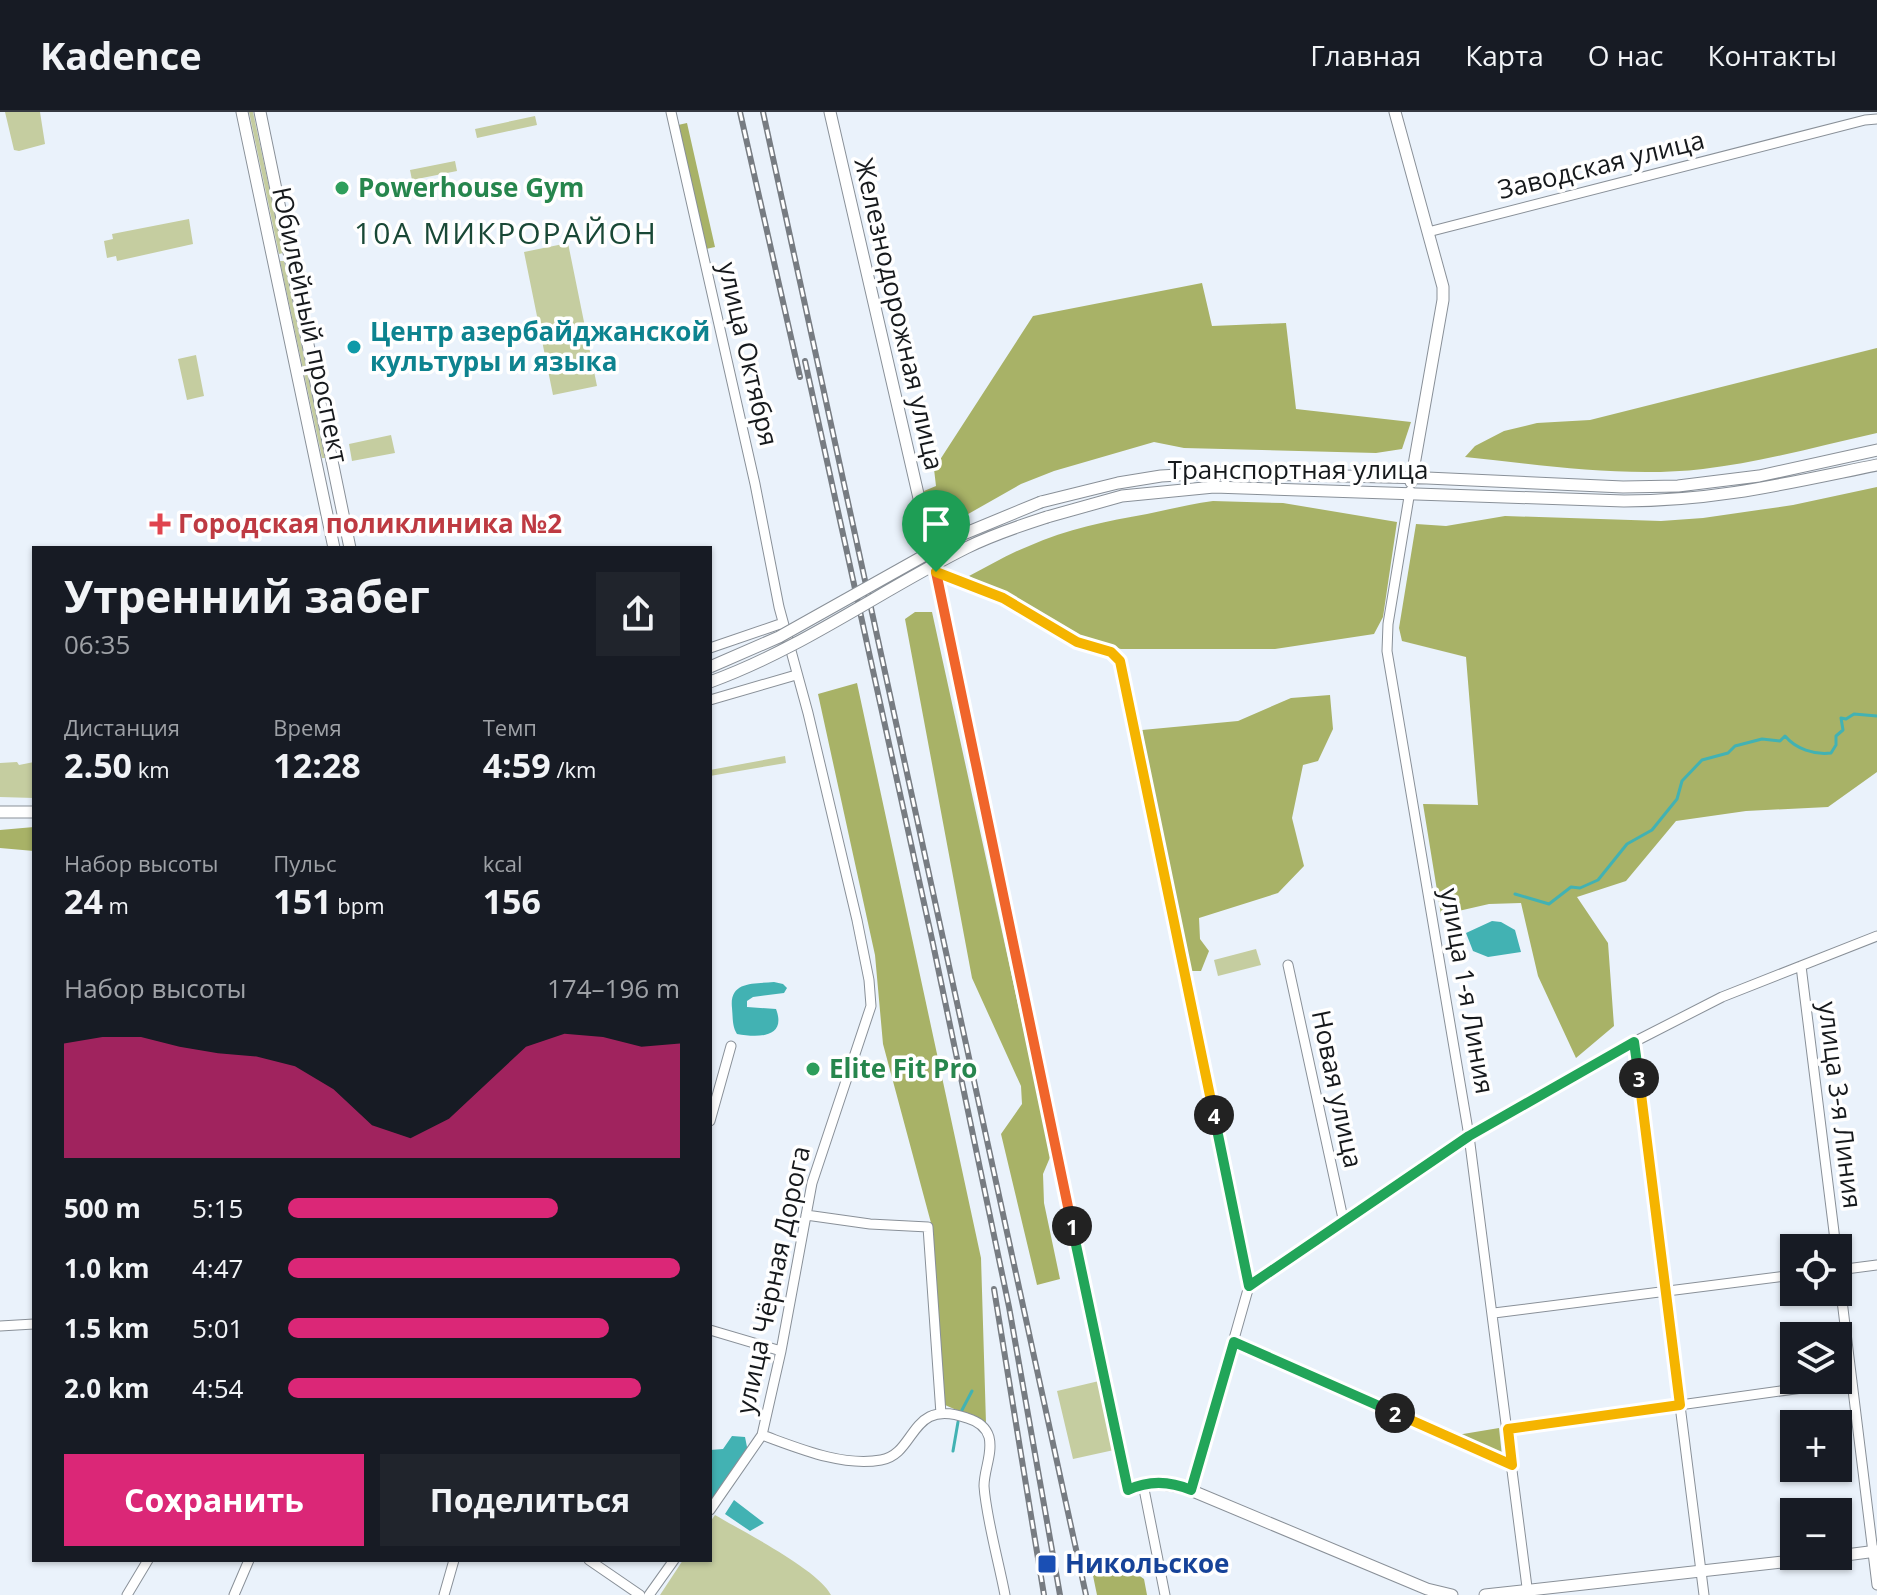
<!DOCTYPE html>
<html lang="ru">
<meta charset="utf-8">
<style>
body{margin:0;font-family:"Open Sans",sans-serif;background:#20242c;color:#f1f3f6;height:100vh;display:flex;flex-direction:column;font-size:30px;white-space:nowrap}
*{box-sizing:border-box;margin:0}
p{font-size:26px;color:#9ea1a6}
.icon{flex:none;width:44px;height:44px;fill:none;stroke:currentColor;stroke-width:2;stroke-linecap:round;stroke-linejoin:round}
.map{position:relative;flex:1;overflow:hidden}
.drawer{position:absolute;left:32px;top:434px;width:680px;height:1016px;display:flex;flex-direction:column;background:#171b24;border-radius:0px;box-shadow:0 2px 6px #0004}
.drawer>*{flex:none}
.fabs{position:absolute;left:1780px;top:1122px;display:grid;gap:16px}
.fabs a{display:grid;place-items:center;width:72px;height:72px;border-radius:0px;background:#171b24;box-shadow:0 2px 6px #0004;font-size:40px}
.pin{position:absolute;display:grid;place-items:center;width:68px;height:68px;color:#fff;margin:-82px -34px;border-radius:50% 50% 50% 0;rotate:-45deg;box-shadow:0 0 8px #0007}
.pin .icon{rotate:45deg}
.km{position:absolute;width:40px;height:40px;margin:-20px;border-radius:50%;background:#222;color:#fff;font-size:22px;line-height:40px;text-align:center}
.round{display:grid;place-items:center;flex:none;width:84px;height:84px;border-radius:0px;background:#20242c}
.head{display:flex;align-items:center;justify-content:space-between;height:136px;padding:0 32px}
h1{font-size:44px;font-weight:700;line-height:60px}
.figures{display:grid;grid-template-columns:repeat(3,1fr);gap:12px;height:136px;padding:8px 32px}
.figures div{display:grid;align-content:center}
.figures b{font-size:34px;font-weight:700}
.figures small{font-size:22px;font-weight:400}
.figures p{font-size:22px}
.chart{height:224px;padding:16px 32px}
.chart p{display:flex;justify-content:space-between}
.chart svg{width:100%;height:144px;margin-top:8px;fill:#db2777;opacity:.7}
.primary-button{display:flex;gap:16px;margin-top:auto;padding:16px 32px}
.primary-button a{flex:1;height:92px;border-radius:0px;background:#db2777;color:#fff;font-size:32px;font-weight:700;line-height:92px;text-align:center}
.primary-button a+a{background:#20242c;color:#f1f3f6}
ul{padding:0 32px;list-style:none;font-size:26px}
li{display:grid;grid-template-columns:128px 96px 1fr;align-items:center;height:60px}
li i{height:20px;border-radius:10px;background:#db2777}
header{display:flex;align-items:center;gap:48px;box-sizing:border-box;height:112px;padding:0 40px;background:#171b24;border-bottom:2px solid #363941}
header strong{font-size:38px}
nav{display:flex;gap:44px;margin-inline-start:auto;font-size:28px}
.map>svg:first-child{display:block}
</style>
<header>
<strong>Kadence</strong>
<nav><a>Главная</a><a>Карта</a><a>О нас</a><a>Контакты</a></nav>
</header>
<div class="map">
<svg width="1877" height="1483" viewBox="0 0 1877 1483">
<rect width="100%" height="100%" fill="#eaf2fb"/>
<path fill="#c5cda0" d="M5,0H40L45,32L19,39L14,38Z
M249,0H253L283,141L279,142Z
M535,4L537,13L477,26L475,17Z
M455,49L457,59L412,68L410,58Z
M189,107L193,132L117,149L116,144L107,146L104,129L113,127L112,122Z
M568,131L597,274L553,283L524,140Z
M280,149H284L325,346H322Z
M196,243L204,284L187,288L178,247Z
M391,323L395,341L352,349L349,332Z
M785,644L786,651L710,664V658Z
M17,650L19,653L34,650V686L0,685V651Z
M1256,837L1261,853L1218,864L1214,848Z
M1099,1269L1114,1338L1073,1347L1057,1279Z
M715,1403C742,1419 819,1458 831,1483H660L683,1448H710V1410Z"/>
<path fill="#a8b267" d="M687,11L715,135L706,137L678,13Z
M1202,171L1212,214L1286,211L1296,297L1411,310L1402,337L1376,341L1184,336L1154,330L1054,359L1021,372L933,422L924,379L936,374L934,357L1033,204Z
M1877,236V321C1819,334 1762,350 1703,357C1625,366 1543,353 1465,345L1475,334L1504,319L1537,311L1590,308Z
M1877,375V660L1828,695L1746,699L1676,709L1626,769L1577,785L1608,831L1614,914L1576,946L1538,864L1521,791L1489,792L1441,803L1423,692L1478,693L1466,545L1402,529L1399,516L1416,412L1446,414L1505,404L1661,409L1703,406L1793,393Z
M1213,389L1283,391L1397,410L1383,505L1374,522L1275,537H1121L1087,530L969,464C989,454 1008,442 1029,434C1067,417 1107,409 1147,402C1170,397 1191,392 1213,389Z
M915,500H932L1051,1043L1043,1062L1044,1091L1060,1167L1037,1173L1001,1022L1022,992L1021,974L972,866L905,507Z
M857,571L981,1146L986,1311L945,1293L931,1111L883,932L875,843L818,582Z
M1330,583L1333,617L1318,649L1303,653L1292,706L1304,754L1278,781L1199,806L1200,827L1209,839L1201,859H1187L1142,618L1238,609L1291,586Z
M34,715V739L0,736V718Z
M1499,1316L1502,1344L1457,1323Z
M1109,1450L1113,1455H1127L1144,1467L1147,1483H1097L1091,1454Z"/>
<path fill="#42b2b3" d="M1492,809L1501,810L1515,818L1521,840L1488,845L1473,839L1466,821Z
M774,870L783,872L787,876L784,881L753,885L747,889V895L776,897C787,926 758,926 737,922C732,914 733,906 732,896C729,869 753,872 774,870Z
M732,1324L745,1325L748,1340L710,1389V1338L723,1337Z
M734,1388L764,1411L750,1419L725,1402Z"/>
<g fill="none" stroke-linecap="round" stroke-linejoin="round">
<path stroke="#42b2b3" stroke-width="3" d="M1515,782L1549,792L1571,775L1580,776L1598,768L1627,732L1652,718L1677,687L1682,669L1702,648L1728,641L1735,634L1762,627L1780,629L1785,624C1796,637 1814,643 1831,641L1836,633V624L1843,618L1841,606L1846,607L1854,602L1877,604
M962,1298L972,1279
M953,1339L958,1310"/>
<g stroke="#899098" stroke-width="11">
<path id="minor" d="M671,0L755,372L779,495L808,601L857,808L869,868L871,894L812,1071L781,1239L762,1323L710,1398
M1428,120L1865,8L1877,7
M1410,379L1388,512L1387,539L1469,1024L1528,1483
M936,460L1003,486L1077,530L1111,540L1120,549L1249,1174
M710,536L783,511
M710,588L796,563
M1288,853L1344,1111
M1801,854L1836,1136
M1634,930L1704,1483
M710,1009L731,934
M806,1103L870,1112L928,1115L941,1302
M1838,1156L1877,1473
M1838,1158L1877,1153
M1494,1201L1794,1163
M0,1214L34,1212
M710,1218L781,1239
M1234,1230L1512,1353
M1508,1317L1852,1269
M762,1323C798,1336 842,1355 881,1348C917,1342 909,1285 967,1306C977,1309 986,1315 989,1325C993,1341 984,1358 984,1374C986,1405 999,1451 1005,1483
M1143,1372L1165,1483
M1191,1378L1249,1174L1469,1024L1634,930L1722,885L1877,824
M589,1448L640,1483
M127,1483L148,1448
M234,1483L249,1448
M444,1483L454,1448
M649,1483L674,1448"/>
</g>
<g stroke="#899098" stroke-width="13">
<path id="tertiary" d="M242,0L334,436
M260,0L350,436
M830,0L936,460L1128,1378L1155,1371L1183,1375L1427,1477L1452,1483
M1395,0L1443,175V188L1411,370
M1041,390L1118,371L1161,364L1212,361L1427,366L1623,375L1678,374L1759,364L1877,338
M1047,405L1122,384L1214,375L1624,389C1716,389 1788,371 1877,353
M0,700H34
M1838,1444L1877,1439
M1485,1483L1836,1444"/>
</g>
<use href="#minor" stroke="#fff" stroke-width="9"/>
<use href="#tertiary" stroke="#fff" stroke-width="11"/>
<g stroke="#777c82" stroke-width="6">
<path id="rail" d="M740,0L800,265
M763,0L1086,1483
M805,249L933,832L1009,1195L1060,1483
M994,1177L1044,1483"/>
</g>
<use href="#rail" stroke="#fff" stroke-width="3" stroke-dasharray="9" stroke-linecap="butt"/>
<g stroke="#899098" stroke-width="13" stroke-linecap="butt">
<path id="tertiary-bridge" d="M710,555L779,525L961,423L1041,390
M710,570C801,537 880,479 966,436C992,423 1019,414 1047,405"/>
</g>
<use href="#tertiary-bridge" stroke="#fff" stroke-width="11"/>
</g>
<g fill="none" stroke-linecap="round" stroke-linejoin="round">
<g stroke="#fff" stroke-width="16">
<path id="split-1" d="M936,460L1072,1114"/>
</g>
<g stroke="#fff" stroke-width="16">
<path id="split-2" d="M1072,1114L1128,1378C1149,1368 1170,1369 1191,1378L1234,1230L1395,1301"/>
</g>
<g stroke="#fff" stroke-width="16">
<path id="split-3" d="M1395,1301L1512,1353L1508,1317L1680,1293L1639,966"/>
</g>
<g stroke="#fff" stroke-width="16">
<path id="split-4" d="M1214,1003L1249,1174L1469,1024L1634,930L1639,966"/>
</g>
<g stroke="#fff" stroke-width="16">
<path id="split-5" d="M936,460L1003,486L1077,530L1111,540L1120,549L1214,1003"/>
</g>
<use href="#split-1" stroke="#f0652b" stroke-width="10"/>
<use href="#split-2" stroke="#22a559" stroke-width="10"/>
<use href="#split-3" stroke="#f5b400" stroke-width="10"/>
<use href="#split-4" stroke="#22a559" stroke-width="10"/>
<use href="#split-5" stroke="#f5b400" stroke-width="10"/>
</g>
<g fill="#2e9e5b" stroke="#fff" stroke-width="3">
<circle cx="342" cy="76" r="8"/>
<circle cx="813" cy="957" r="8"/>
</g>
<circle fill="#0f9aa8" stroke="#fff" stroke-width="3" cx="354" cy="235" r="8"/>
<path fill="#e0444e" stroke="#fff" stroke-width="3" d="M156 400h8v8h8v8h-8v8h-8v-8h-8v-8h8z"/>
<rect fill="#1a4fb4" stroke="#fff" stroke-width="3" x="1037" y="1442" width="20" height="20" rx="4"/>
<g text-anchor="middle" stroke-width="7" stroke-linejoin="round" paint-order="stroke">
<g font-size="26" fill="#16191c" stroke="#fff">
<text transform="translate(1601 53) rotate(-14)" y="9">Заводская улица</text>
<text transform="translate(899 202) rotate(77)" y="9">Железнодорожная улица</text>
<text transform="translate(310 213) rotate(78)" y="9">Юбилейный проспект</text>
<text transform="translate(748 242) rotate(77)" y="9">улица Октября</text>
<text x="1298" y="367">Транспортная улица</text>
<text transform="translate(1467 879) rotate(80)" y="9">улица 1-я Линия</text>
<text transform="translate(1337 977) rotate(78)" y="9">Новая улица</text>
<text transform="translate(1840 993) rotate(83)" y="9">улица 3-я Линия</text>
<text transform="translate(773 1168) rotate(-78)" y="9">улица Чёрная Дорога</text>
</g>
<g font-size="26" font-weight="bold" fill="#27864d" stroke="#fff" text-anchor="start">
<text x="358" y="85">Powerhouse Gym</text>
<text x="829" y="966">Elite Fit Pro</text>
</g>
<g font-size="26" font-weight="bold" fill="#0d838f" stroke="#fff" text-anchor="start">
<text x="370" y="229">Центр азербайджанской<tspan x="370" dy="30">культуры и языка</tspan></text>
</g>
<g font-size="26" font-weight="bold" fill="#be3a42" stroke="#fff" text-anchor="start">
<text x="178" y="421">Городская поликлиника №2</text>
</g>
<g font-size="26" font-weight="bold" fill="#164399" stroke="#fff" text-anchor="start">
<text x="1065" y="1461">Никольское</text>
</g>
<g font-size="30" letter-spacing="2" fill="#194836" stroke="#fff">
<text x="506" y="132">10А МИКРОРАЙОН</text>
</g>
</g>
</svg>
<div class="fabs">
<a><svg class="icon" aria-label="locate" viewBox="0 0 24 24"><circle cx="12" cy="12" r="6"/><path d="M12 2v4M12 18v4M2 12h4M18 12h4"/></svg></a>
<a><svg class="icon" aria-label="layers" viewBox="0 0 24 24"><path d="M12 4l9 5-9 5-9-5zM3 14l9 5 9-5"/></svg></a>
<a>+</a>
<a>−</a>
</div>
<div class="pin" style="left:936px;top:460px;background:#1e9e55"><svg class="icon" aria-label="arrive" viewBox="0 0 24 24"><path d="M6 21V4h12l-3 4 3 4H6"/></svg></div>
<b class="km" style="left:1072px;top:1114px">1</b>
<b class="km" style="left:1395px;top:1301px">2</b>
<b class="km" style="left:1639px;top:966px">3</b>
<b class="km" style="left:1214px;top:1003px">4</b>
<section class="drawer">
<div class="head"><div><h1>Утренний забег</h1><p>06:35</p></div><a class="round"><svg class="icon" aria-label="share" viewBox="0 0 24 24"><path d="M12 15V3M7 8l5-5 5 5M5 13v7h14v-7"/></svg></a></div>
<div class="figures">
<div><p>Дистанция</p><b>2.50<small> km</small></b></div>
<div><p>Время</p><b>12:28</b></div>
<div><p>Темп</p><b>4:59<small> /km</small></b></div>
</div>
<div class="figures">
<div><p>Набор высоты</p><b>24<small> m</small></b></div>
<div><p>Пульс</p><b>151<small> bpm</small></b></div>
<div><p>kcal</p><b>156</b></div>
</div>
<div class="chart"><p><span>Набор высоты</span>174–196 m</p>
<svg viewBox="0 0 160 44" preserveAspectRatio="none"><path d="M0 44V9L10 7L20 7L30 10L40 12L50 13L60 16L70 23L80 34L90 38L100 32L110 21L120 10L130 6L140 7L150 10L160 9V44z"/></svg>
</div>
<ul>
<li><b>500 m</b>5:15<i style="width:69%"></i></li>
<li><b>1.0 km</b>4:47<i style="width:100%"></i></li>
<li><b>1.5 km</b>5:01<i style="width:82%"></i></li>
<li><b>2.0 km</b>4:54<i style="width:90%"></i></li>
</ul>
<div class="primary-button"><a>Сохранить</a><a>Поделиться</a></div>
</section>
</div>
